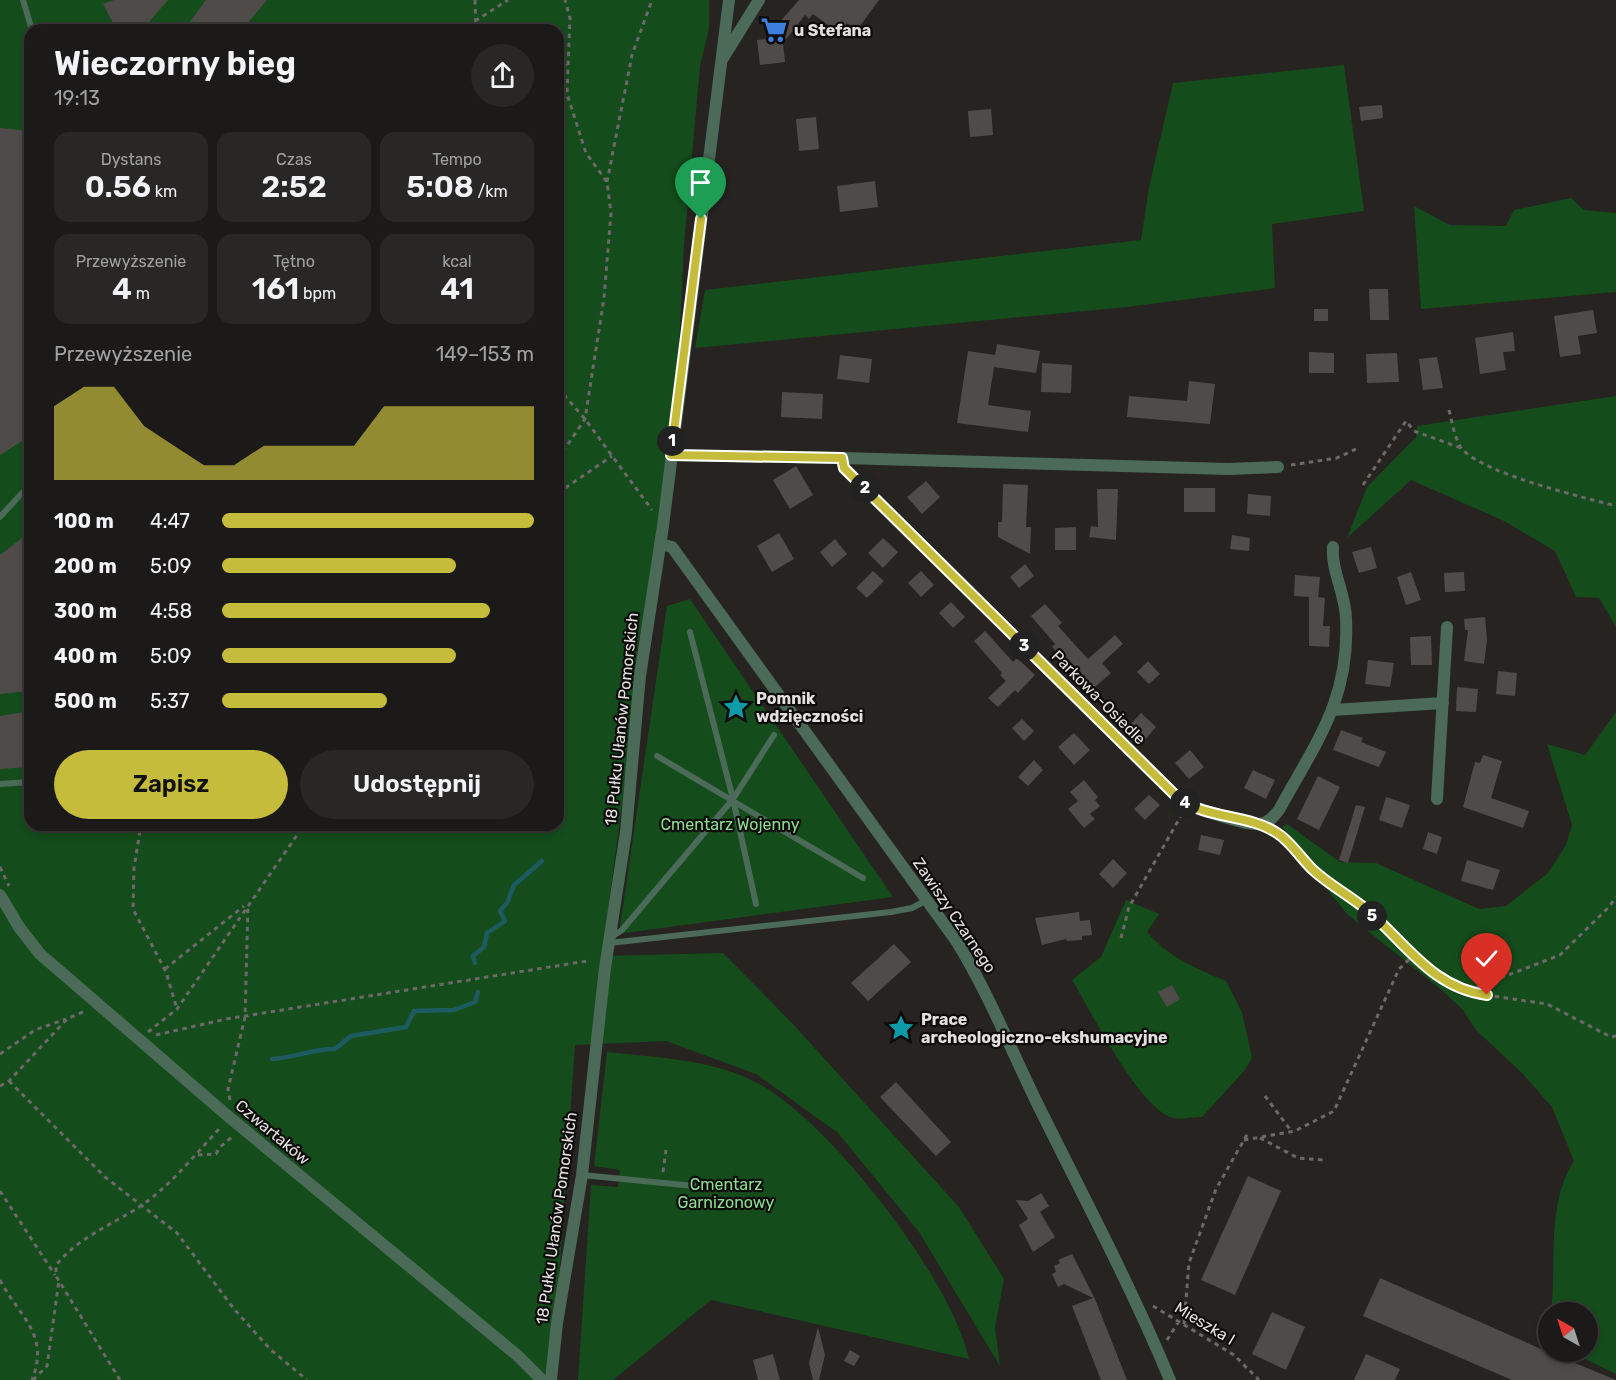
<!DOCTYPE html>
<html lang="pl">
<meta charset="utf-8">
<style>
body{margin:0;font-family:Rubik,sans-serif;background:#292725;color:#f1f3f6;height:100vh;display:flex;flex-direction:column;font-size:22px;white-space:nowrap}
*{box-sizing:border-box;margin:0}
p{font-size:20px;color:#a0a1a2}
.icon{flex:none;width:33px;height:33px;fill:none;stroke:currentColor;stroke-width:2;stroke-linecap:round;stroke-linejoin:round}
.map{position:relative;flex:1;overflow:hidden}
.panel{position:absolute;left:24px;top:24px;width:540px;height:807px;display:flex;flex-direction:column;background:#1c1a18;border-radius:18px;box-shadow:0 3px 9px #0003,0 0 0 2px #3a3837}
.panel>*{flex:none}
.needle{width:39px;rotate:321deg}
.fabs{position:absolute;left:1538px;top:1302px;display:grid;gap:12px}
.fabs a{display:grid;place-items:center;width:60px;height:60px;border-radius:50%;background:#1c1a18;box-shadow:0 3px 9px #0003,0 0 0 2px #3a3837;font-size:30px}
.pin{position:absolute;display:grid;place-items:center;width:51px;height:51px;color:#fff;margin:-62px -26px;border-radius:50% 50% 50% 0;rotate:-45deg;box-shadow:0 0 6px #0007}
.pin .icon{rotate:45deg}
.km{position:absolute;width:30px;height:30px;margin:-15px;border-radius:50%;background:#222;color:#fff;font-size:16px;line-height:30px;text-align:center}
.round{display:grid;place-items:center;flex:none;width:63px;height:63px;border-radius:32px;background:#292725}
.head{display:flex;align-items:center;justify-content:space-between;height:102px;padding:0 30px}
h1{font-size:33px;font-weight:600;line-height:45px}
.stats{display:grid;grid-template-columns:repeat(3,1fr);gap:9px;height:102px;padding:6px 30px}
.stats div{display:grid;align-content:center;border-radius:15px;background:#292725;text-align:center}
.stats b{font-size:30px;font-weight:600}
.stats small{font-size:16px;font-weight:400}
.stats p{font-size:16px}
.chart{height:168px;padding:12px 30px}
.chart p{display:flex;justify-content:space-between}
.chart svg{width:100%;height:108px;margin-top:6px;fill:#c6bc3c;opacity:.7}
.button{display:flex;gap:12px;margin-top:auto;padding:12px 30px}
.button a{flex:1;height:69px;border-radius:36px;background:#c6bc3c;color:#111;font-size:24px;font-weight:600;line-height:69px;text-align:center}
.button a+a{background:#292725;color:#f1f3f6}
ul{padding:0 30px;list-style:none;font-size:20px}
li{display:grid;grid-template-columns:96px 72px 1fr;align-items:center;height:45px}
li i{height:15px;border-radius:8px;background:#c6bc3c}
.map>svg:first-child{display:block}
</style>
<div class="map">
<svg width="1616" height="1380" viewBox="0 0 1616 1380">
<rect width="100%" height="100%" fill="#262320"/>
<path fill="#144c1c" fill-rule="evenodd" d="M0,0H709V29L700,66L684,245L679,349L652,584L638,644L626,774L602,956L723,953L792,1023L959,1207L1004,1279L995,1328L1000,1366L919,1232L838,1133L756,1074L666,1041L575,1045L552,1380H0ZM30,30H558V825H30Z
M1344,65L1364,211L1272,224L1275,288L1127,307L695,348L705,290L1141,240L1149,187L1173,83Z
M1571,198L1584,210L1616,213V292L1421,309L1414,206L1450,225L1506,226L1514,210Z
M1616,396V627L1599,598L1576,597L1555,551L1504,521L1411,480L1347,538L1367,487L1416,437L1417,426Z
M690,599L893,897L625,933L620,927L667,606Z
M1616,712V1374L1571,1352H1587V1312H1551C1557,1264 1546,1203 1574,1161L1552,1107L1522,1073L1476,1030L1463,1010L1444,992L1348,915L1311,870L1304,855L1282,827L1287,824L1340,862L1376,863L1479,909L1506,906L1548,873L1566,845L1572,825L1547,744L1585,755Z
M1126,900L1159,914L1147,932C1168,957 1197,969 1226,981L1242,1012L1252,1058L1245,1070L1202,1117C1193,1117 1181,1120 1173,1118C1139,1109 1091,1011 1072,980L1101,957Z
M607,1052C659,1058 715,1059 761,1085C832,1125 952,1280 969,1359L711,1300L613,1380H578L591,1185L618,1187L620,1170L594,1166Z"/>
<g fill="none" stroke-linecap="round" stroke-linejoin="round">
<path stroke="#1e5b60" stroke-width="4.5" d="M475,963L473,956L484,947L487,933L505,921L500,911L507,903L514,885L542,861
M272,1059C296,1058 314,1048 335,1049L351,1036L406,1027L414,1011L454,1010L475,1002L478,992"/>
</g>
<path fill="#4f4b48" d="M114,0H168L142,30H117L103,4Z
M206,0H267L242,30H184Z
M799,0H879L857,30L847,23L839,33L813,14L809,19L805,15L783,43L785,62L760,65L757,40L765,39Z
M1382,105L1383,118L1361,121L1359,107Z
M991,109L993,135L970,137L968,111Z
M816,117L819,149L799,151L796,119Z
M0,128L30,131V436L0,455Z
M875,181L878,207L840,212L837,186Z
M1369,289H1388L1389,320H1370Z
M1314,309H1328V321H1314Z
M1593,310L1597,333L1578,336L1581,354L1560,357L1554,316Z
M1513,332L1515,351L1503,352L1506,370L1480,374L1475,338Z
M997,344L1040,351L1036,373L994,367L988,405L1031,411L1028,432L957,423L968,351L995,355Z
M1309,352L1334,353V373H1309Z
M1397,353L1399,382L1367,383L1366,354Z
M840,355L872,359L869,383L837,379Z
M1437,357L1443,388L1423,390L1419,359Z
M1042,363L1072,365L1071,393L1041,392Z
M1189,381L1215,384L1210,424L1127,417L1129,396L1187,401Z
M782,392L823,394L822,419L781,417Z
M796,466L813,495L790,509L773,480Z
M926,481L940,497L922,514L907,497Z
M1003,484L1028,485L1026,527H1031L1030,554L998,537V522H1002Z
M1184,488H1215V512H1184Z
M1097,489H1118L1116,540L1089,537L1091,526L1098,527Z
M1248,494L1271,496L1270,516L1247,514Z
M1076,527V550H1055V528Z
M30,532V691L0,694V555Z
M779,533L794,559L772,572L757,546Z
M1232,535L1250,538L1249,551L1230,549Z
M883,538L898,552L883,568L868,553Z
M835,539L847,554L832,567L820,552Z
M1371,547L1377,568L1359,573L1352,552Z
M1025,564L1034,576L1019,588L1010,577Z
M873,571L884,581L867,598L856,588Z
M921,571L934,585L921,597L908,583Z
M1411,572L1421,600L1406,605L1397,577Z
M1464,572L1465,591L1445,592L1444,573Z
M1295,575L1320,577L1318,597L1325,598L1323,626H1330L1329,647L1309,646V597L1294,596Z
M951,602L965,617L953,628L939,613Z
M1045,604L1062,623L1058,626L1088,659L1115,635L1123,644L1102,663L1111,673L1094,688L1067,658L1065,660L1052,647L1055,644L1031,616Z
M1485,617L1487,640L1484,664L1464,661L1468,630H1465L1464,619Z
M985,631L1013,662L1017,658L1035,675L1018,693L1015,690L998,707L988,698L1006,681L1000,675L1002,673L974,641Z
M1431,636L1432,665H1411L1410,637Z
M1368,660L1394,663L1390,687L1365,684Z
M1148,661L1160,674L1149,684L1137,672Z
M1498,671L1517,673L1515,696L1496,694Z
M1457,687L1478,689L1476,712L1456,711Z
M30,711V767L0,769V716Z
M1141,713L1156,727L1145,740L1129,726Z
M1022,719L1034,731L1024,741L1012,728Z
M1341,730L1363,738L1361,742L1386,752L1379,767L1333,750Z
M1074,733L1090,750L1074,765L1058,747Z
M1190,750L1204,767L1189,779L1175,763Z
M1483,755L1502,761L1491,798L1529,811L1523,828L1463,807L1475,762L1480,763Z
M1034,760L1043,770L1028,786L1018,777Z
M1253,770L1275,780L1266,799L1244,788Z
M1318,776L1340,787L1319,830L1297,819Z
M1084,780L1098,797L1095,800L1100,806L1090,814L1095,819L1084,828L1068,809L1078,801L1070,792Z
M1149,795L1160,805L1145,820L1134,809Z
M1386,797L1410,805L1402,828L1379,820Z
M1356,805L1365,807L1348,863L1339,860Z
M1428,832L1442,837L1437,854L1423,849Z
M1201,835L1224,840L1220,855L1198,850Z
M1113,859L1127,873L1113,888L1099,874Z
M1467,860L1500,870L1493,890L1461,881Z
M1079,912L1080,921L1090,920L1092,935L1082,936V940L1067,941L1066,939L1042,945L1035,918Z
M894,944L911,962L868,1001L851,983Z
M1172,985L1180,999L1167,1007L1158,992Z
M896,1082L951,1142L936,1156L880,1097Z
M1248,1176L1281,1191L1235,1295L1201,1280Z
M1041,1193L1049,1206L1040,1212L1055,1237L1033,1252L1019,1225L1028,1219L1016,1200L1028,1201Z
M1072,1254L1095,1299L1127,1380H1101L1072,1306L1093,1298L1064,1284L1058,1287L1052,1274L1056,1272L1054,1266L1060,1263L1058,1260Z
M1380,1278L1548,1352L1616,1380H1512L1363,1316Z
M1272,1312L1305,1327L1286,1370L1252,1354Z
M818,1327L825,1355L819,1380H813L809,1363Z
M850,1350L860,1356L854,1366L844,1361Z
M773,1354L780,1380H758L753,1360Z
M1366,1354L1400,1369L1395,1380H1354Z"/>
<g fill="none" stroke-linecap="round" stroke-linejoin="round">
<path stroke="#6c6966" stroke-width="3" stroke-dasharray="4.5 4.5" stroke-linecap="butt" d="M475,0L476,30
M475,21L508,0
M558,69L567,65
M607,182L632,55L652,0
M558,388L585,419L652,510
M1449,410C1452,421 1455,442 1463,450C1488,475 1579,496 1616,506
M558,459L585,419L604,298L611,213L607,182L586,153L567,94L570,18L565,0
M1291,465L1337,458L1356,449
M1363,485L1406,421L1414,431L1461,448
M558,493L612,456
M140,831L134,868L133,909L166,972L177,1009
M1276,832L1314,871L1366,909L1430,972L1465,992L1547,1004L1611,1037L1616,1036
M0,867L9,886
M1121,938L1129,907L1182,814
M165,969L244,906
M1467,991L1560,955L1609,907L1616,897
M148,1032L177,1009L304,825
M156,1035L226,1019L587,961
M0,1054L35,1030L66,1019
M9,1081L105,1177L177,1233L234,1309L271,1350L307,1380
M0,1086L9,1081L67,1019L85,1011
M1265,1096L1292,1132
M230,1100L228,1089L245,1017L248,905
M1260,1138L1298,1158L1323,1160
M1244,1140L1295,1131L1334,1111L1399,969L1414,955
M198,1155L216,1154L220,1147L232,1137
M663,1172L666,1150
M0,1191L55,1275
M0,1280C20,1318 50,1334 32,1380
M1153,1306L1234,1355L1259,1380
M1184,1324L1189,1263L1216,1189L1249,1131
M1167,1340L1179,1321
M33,1380L47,1366L59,1280
M120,1380L56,1276V1265C78,1238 111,1225 139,1207C171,1186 196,1153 222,1126"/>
<path stroke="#4b6a58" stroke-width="6" d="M23,0L32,30
M0,517L22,493L30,489
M690,632L733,799L756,904
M657,756L863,878
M0,784L30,782
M610,938L622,930L733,799L774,735
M609,943L891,912L912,908L927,900
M582,1175L694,1186"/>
<path stroke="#4b6a58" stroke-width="12" d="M723,58L759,0
M671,455L842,458L844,468L1179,799C1191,807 1246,826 1260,824C1269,823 1274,816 1279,810C1316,742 1350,700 1346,619C1346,595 1331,571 1333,547
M842,458L1229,469L1278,467
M660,544L672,547L957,942C989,994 1011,1050 1038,1105C1083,1196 1131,1286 1170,1380
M1333,710L1443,703
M1437,799L1447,627
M0,895L19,927L40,954L229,1117L518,1356L542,1380
M551,1380L557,1323L582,1175L605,968L626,832L640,676L663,526L729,0"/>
</g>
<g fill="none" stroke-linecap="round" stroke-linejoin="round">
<g stroke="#fff" stroke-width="12">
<path id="route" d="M701,219L671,455L842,458L844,468L1179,799C1208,819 1248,814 1277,833C1290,841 1301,858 1312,869C1329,885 1349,895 1367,910C1406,943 1432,988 1487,995"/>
</g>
<use href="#route" stroke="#c6bc3c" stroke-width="8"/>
</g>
<defs>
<g id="supermarket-bare" transform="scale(2.07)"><path d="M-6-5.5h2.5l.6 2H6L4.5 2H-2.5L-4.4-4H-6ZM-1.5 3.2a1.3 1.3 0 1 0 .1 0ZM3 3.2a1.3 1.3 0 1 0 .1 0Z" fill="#3f7fe0" stroke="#0e0c0b" stroke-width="2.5" paint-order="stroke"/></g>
<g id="sight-bare" transform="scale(2.07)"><path d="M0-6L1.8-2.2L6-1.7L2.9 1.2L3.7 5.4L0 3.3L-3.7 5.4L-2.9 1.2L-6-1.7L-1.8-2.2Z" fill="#0f9aa8" stroke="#0e0c0b" stroke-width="2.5" paint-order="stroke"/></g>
</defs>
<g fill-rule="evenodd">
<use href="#supermarket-bare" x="774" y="30"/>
<use href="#sight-bare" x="736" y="707"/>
<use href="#sight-bare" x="901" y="1028"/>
</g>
<g text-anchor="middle" stroke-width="4.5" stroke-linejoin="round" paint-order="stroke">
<g font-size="16" font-weight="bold" fill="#e3e1df" stroke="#0e0c0b" text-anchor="start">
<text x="794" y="36">u Stefana</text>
<text x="756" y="704">Pomnik<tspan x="756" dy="18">wdzięczności</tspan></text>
<text x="921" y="1025">Prace<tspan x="921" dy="18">archeologiczno-ekshumacyjne</tspan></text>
</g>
<g font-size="16" fill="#e3e1df" stroke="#0e0c0b">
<text transform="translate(1099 697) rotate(45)" y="6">Parkowa-Osiedle</text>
<text transform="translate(621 719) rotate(-84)" y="6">18 Pułku Ułanów Pomorskich</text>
<text transform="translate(955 915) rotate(56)" y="6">Zawiszy Czarnego</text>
<text transform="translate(273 1132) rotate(40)" y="6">Czwartaków</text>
<text transform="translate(556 1218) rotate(-82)" y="6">18 Pułku Ułanów Pomorskich</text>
<text transform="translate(1205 1323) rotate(31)" y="6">Mieszka I</text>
</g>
<g font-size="16" fill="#8cdd91" stroke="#0e0c0b">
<text x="730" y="830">Cmentarz Wojenny</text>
<text x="726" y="1190">Cmentarz<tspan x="726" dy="18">Garnizonowy</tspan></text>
</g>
</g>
</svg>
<div class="fabs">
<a><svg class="needle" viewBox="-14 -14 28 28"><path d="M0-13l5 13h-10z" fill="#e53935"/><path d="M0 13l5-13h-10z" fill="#a0a1a2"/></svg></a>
</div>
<div class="pin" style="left:701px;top:219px;background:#1e9e55"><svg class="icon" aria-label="arrive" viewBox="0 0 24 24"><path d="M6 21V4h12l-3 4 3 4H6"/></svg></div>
<div class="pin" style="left:1487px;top:995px;background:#d93025"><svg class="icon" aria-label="check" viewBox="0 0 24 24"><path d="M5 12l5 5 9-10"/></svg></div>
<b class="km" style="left:672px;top:441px">1</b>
<b class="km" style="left:865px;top:488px">2</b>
<b class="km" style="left:1024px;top:646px">3</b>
<b class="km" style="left:1185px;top:803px">4</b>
<b class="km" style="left:1372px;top:916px">5</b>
<section class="panel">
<div class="head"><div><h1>Wieczorny bieg</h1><p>19:13</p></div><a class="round"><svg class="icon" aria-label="share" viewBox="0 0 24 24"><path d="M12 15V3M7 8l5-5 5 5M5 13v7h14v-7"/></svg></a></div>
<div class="stats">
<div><p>Dystans</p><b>0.56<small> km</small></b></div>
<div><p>Czas</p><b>2:52</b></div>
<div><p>Tempo</p><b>5:08<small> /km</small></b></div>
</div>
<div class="stats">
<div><p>Przewyższenie</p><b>4<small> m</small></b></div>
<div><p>Tętno</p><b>161<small> bpm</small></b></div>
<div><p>kcal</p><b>41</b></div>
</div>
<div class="chart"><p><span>Przewyższenie</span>149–153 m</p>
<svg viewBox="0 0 160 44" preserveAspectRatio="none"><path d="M0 44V14L10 6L20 6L30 22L40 30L50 38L60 38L70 30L80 30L90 30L100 30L110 14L120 14L130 14L140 14L150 14L160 14V44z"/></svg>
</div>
<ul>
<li><b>100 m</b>4:47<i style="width:100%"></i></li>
<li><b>200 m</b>5:09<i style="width:75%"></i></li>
<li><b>300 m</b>4:58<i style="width:86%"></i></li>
<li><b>400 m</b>5:09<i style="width:75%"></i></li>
<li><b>500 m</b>5:37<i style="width:53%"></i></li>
</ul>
<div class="button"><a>Zapisz</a><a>Udostępnij</a></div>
</section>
</div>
